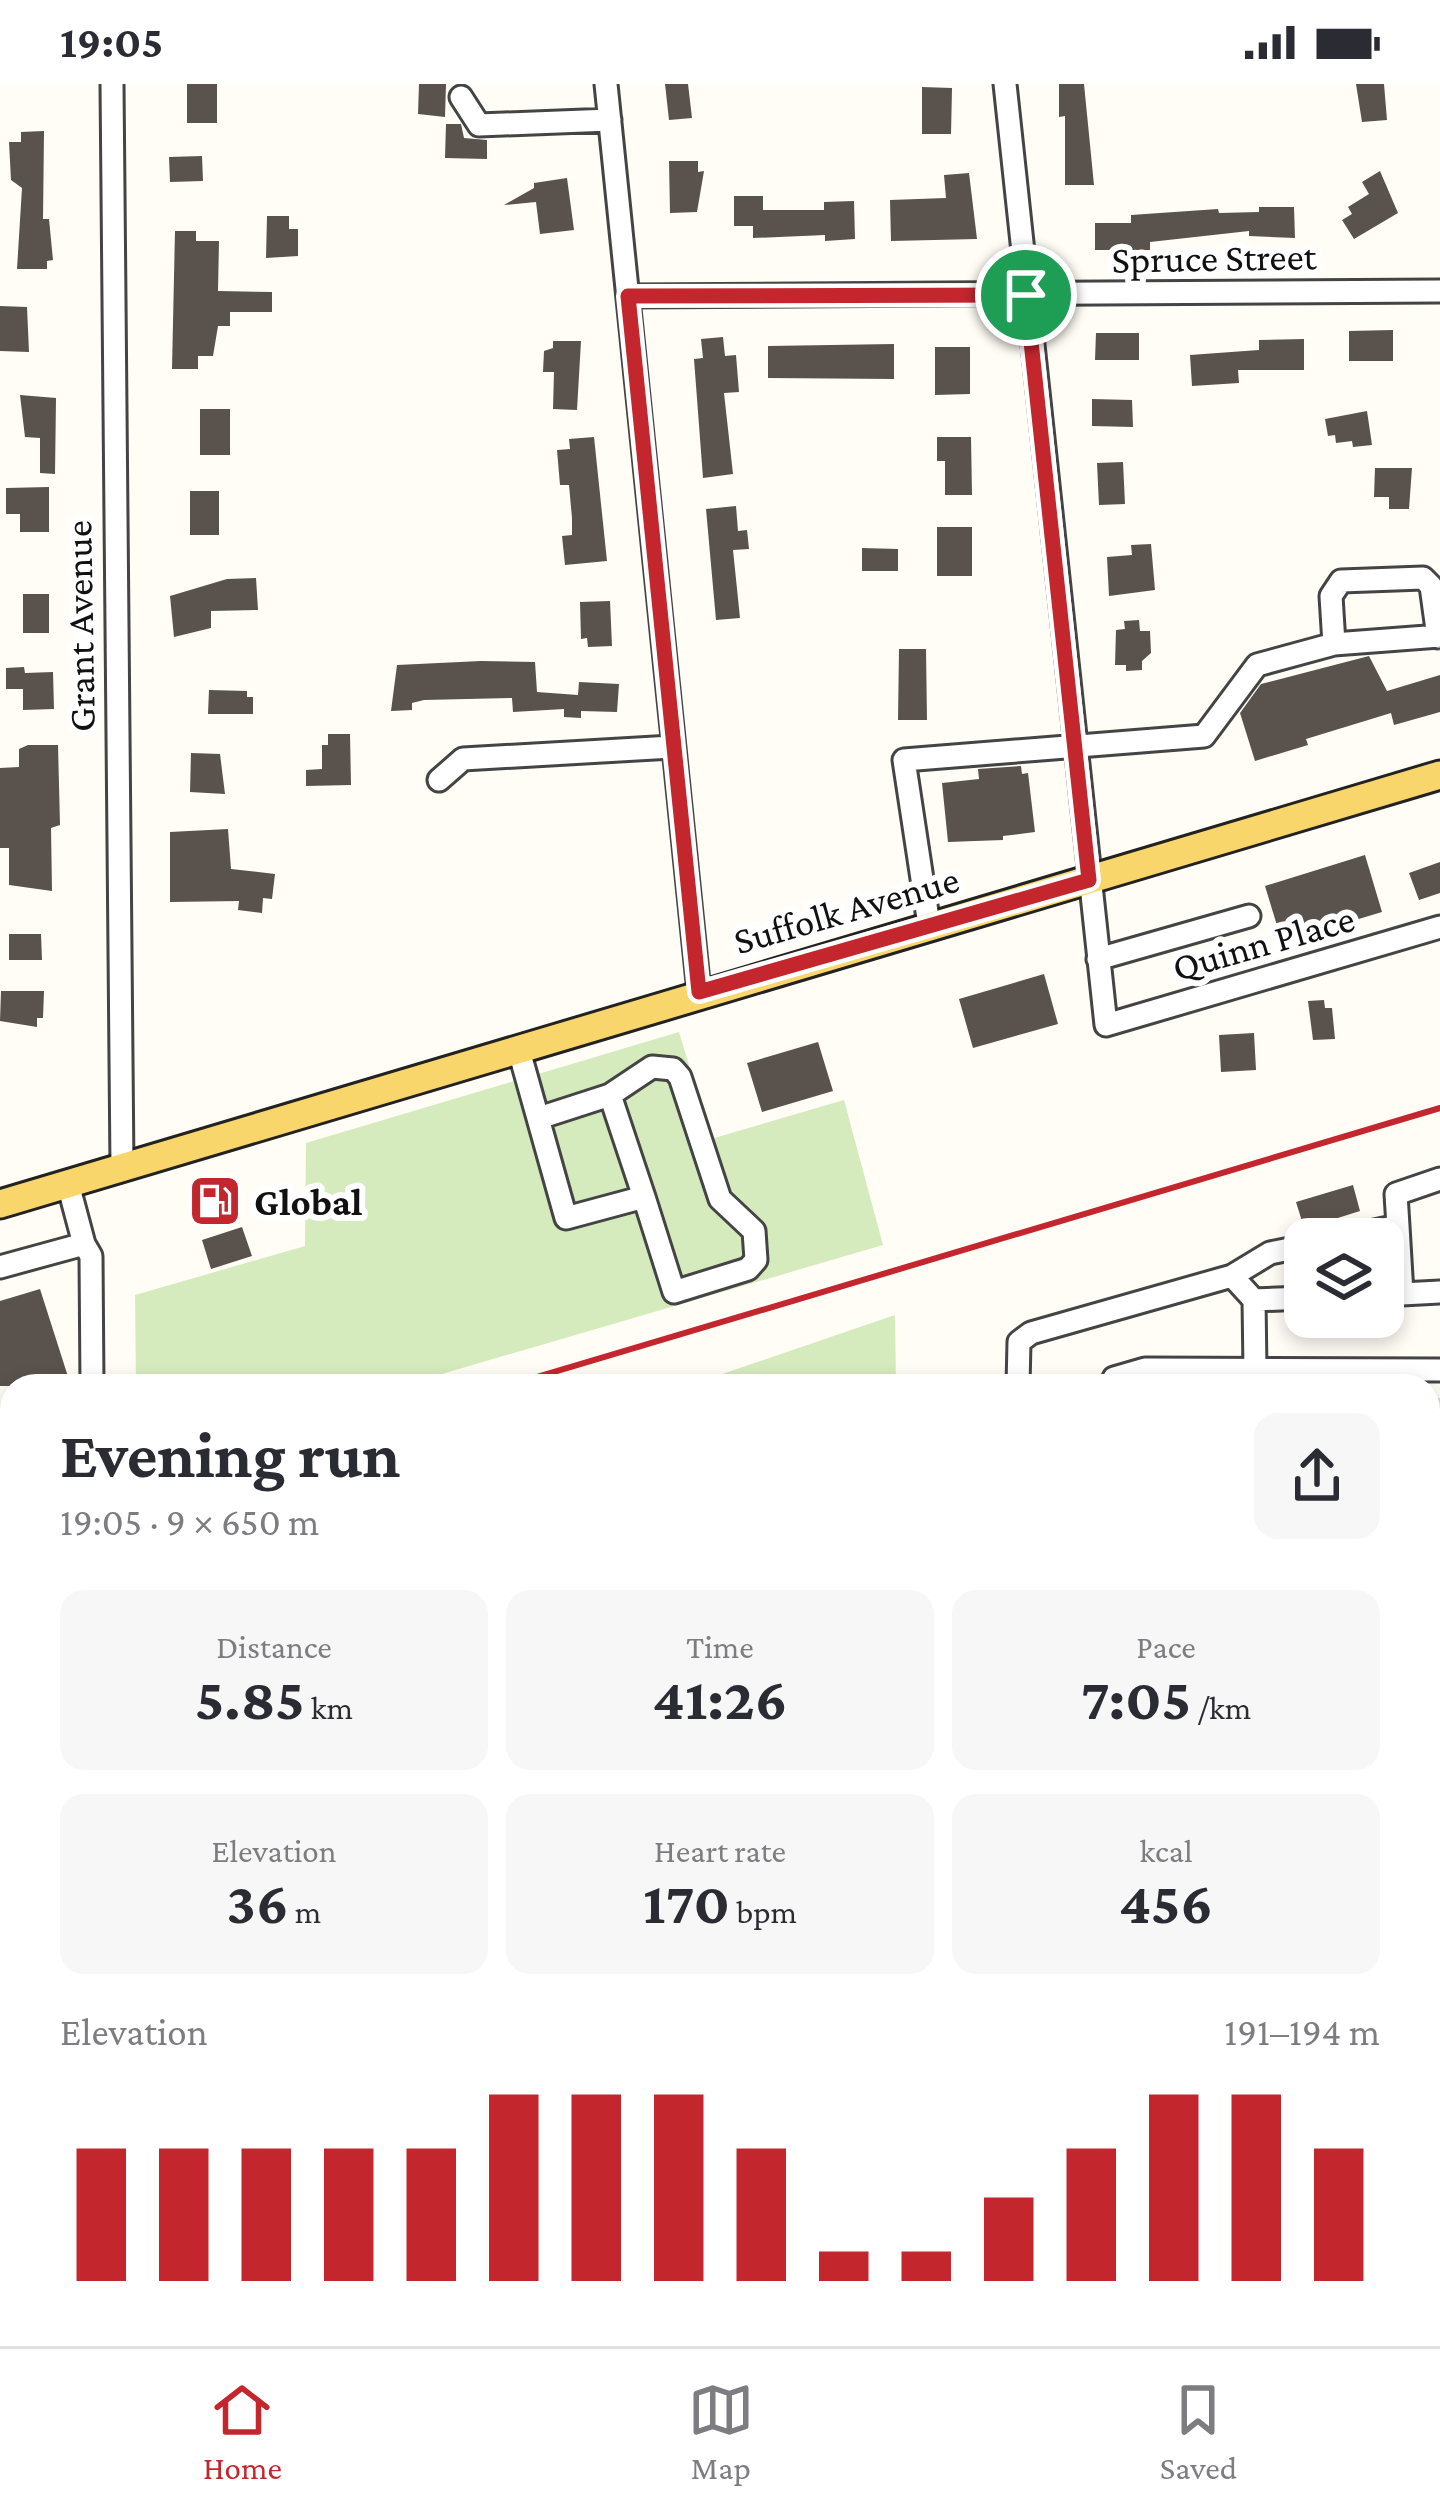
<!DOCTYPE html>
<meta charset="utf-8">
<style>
body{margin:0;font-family:"Crimson Pro",serif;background:#f7f7f7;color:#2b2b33;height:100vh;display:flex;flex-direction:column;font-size:45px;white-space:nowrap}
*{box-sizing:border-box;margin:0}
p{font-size:39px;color:#7c7c81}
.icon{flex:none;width:66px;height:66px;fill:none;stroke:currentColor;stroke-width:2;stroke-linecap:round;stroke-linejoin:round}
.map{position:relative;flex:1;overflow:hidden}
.sheet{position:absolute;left:0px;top:1290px;width:1440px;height:972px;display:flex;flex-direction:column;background:#fff;border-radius:36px 36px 0 0;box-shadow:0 6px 18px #0003}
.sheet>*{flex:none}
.buttons{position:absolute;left:1284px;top:1134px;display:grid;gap:24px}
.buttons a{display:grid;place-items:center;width:120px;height:120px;border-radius:24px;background:#fff;box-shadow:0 6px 18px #0003;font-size:60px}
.pin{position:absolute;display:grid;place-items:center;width:102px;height:102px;color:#fff;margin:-51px;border:6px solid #fff;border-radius:50%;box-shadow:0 3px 12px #0007}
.round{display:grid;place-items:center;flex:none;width:126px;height:126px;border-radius:24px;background:#f7f7f7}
.overview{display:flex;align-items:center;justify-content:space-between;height:204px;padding:0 60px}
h1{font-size:66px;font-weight:700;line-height:90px}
.metrics{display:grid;grid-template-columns:repeat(3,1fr);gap:18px;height:204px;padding:12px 60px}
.metrics div{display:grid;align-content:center;border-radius:24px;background:#f7f7f7;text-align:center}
.metrics b{font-size:60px;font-weight:700}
.metrics small{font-size:33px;font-weight:400}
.metrics p{font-size:33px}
.chart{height:336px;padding:24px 60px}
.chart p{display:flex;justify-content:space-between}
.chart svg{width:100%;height:216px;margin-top:12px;stroke:#c4262e;stroke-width:6}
.status{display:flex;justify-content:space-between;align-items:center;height:84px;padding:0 60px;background:#fff;direction:ltr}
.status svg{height:33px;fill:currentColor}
.tabs{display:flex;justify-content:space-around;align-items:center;height:168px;border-top:3px solid #e1e1e2;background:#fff;font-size:33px;color:#7c7c81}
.tabs a{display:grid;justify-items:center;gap:6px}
.tabs .on{color:#c4262e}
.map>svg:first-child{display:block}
</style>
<div class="status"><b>19:05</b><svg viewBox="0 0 49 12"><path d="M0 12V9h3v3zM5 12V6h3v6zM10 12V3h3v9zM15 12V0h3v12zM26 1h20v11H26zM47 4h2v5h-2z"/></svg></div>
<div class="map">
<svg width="1440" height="2262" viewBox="0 0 1440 2262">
<rect width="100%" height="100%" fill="#fffdf5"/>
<path fill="#d5ebbd" d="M679,948L711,1055L844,1016L883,1161L401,1302H136L135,1211L305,1162L306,1059Z
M895,1231L896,1302H687Z
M1428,1313L1440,1314V1735H1428Z
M12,1511V1729H0V1512Z"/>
<path fill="#e6f2cf" d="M1440,1386V1545H1428V1390Z"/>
<path fill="#5a524d" d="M187,0H217V39H187Z
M419,0H446L445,33L418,30Z
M665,0H688L692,34L669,36Z
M1059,0H1084L1094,101H1065V32L1059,33Z
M1356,0H1384L1387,36L1362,38Z
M922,3L952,4L951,50H922Z
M446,40H461L464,54L487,56V75L445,74Z
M44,47L43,135H49L53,176L47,177V185H17L22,104L11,96L9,58H21V48Z
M202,72L203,97L170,98L169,73Z
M669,77H698V88L704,87L697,128L670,129Z
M1380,87L1398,129L1354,155L1342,136L1352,130L1348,123L1369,110L1362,98Z
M969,89L977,155L891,157L890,116L946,114L944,91Z
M567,94L574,146L540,150L536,118L504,121L534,104V99Z
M734,112H763V126H824V118L854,117L855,155L825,157V151L753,154V142H734Z
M1259,123H1294L1295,154L1249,152V147L1150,158V166H1095V139H1131V131L1218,125L1219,129L1259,128Z
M267,132H289V145H298V172L266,174Z
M175,147H196V157H219L218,207L272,208V228H230V242H218L213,272H198V285H172Z
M0,222L27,223L29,268L0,267Z
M1393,246V277H1349V247Z
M1096,249H1139V276H1095Z
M723,253L725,272L736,271L739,308L724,309L733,390L703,394L694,275L703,274L701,255Z
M1304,255V286H1238L1239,299L1192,302L1190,271L1259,266V256Z
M553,257H581L577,326L553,325L554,288H543L544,267L553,264Z
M894,260V295L768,294V262Z
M935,263H970V310L935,311Z
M20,311L56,314L55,390L40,389V354L25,353Z
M1092,315L1132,316L1133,343L1092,342Z
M200,325H230V371H200Z
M1367,327L1372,361L1353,363L1352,357L1336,359L1335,351L1328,352L1325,335Z
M594,353L607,477L565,481L562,452L572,451V434L569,401H560L557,366L570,365L569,355Z
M937,353H971L972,411H945V377H937Z
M1123,378L1125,420L1099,421L1097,379Z
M1375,384H1412L1409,425H1389V413H1374Z
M49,403V448H20V430H6V404Z
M190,407H219V451H190Z
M736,422L738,447L747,446L749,465L733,466L740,534L716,536L706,425Z
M937,443H972V492H937Z
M1151,460L1155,506L1109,512L1107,473L1132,471L1131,461Z
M862,464L898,465V487H862Z
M256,494L258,526L211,527V544L174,553L170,512L227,495Z
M23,510H49V549H23Z
M610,517L612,562L588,563L587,554L581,555L580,518Z
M1139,536L1140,547H1150L1151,569L1142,577V586L1126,587V581H1115L1116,546L1125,545L1124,537Z
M899,565H926L927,636H898Z
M1369,572L1387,607L1440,591V628L1394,641L1391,629L1306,655L1308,661L1255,677L1240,629L1261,600Z
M481,577L535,578L537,608L578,611L579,598L619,600L617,628L581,627V634L564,633V625L513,628L512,614L424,616L412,619V626L391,627L397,581Z
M24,583L25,589L53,588L54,625L23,626V605H6V584Z
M209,606L247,607V613H253V630H208Z
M328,650H350L351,701L306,702V686L322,685V661H328Z
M28,661H58L60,741L51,744L52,807L9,801V764H0V684L19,683V665Z
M191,669L220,670L225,710L190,708Z
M1021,682L1022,690L1028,689L1035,748L1003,752V756L948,758L942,699L979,695L978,685Z
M228,745L231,785L275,790L272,815L263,814L262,829L238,826L239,817L170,818V748Z
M1365,771L1382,828L1282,858L1265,802Z
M1440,778V809L1419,816L1409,789Z
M9,850H41L42,876H9Z
M1044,890L1058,940L973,964L959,915Z
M1,907H44L43,934H37V943L0,937Z
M1324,916L1325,924H1332L1335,955L1313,956L1308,917Z
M1254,949L1256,986L1221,988L1219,951Z
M818,958L833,1007L762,1028L747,979Z
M1353,1101L1360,1127L1325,1138V1146L1305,1147L1296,1118Z
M242,1143L252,1172L211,1185L202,1156Z
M40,1205L71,1302H0V1217Z"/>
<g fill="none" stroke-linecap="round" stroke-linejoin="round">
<g stroke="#444" stroke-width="27">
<path id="minor" d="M112,0L122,1084
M606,0L699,908
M1005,0L1106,941L1440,843
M461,13L479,41L610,36
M629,212L1440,207
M1334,560L1331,512L1341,497L1423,494L1431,502L1438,553
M439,696L463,675L672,663
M929,841L904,676L1204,652L1257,581L1334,560L1440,552
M1098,875L1249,832
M518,963L566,1134L644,1113L674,1208L748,1185L756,1176L754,1147L720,1115L680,993L673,985L652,983L610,1011L539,1034
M610,1011L644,1113
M68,1100L84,1160
M1398,1142L1402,1210
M1337,1155L1398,1142L1396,1110L1440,1095
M0,1183L84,1160L91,1172L92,1302
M1232,1192L1270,1169L1305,1162
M1383,1211L1440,1208
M1254,1216L1305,1214
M1018,1302L1019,1258L1031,1249L1232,1192L1254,1216L1255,1286
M1111,1302L1114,1294L1145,1285L1440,1286
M0,1401L12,1397
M1428,1613H1440
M1428,1685H1440
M0,1765H12
M1428,1765H1440
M1428,2235H1440
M846,2262V2250
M1102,2262V2250"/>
</g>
<g stroke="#222" stroke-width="33">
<path id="major" d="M0,1120L1440,691"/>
</g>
<use href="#minor" stroke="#fff" stroke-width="21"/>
<use href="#major" stroke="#f9d66b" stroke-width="27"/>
<path stroke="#c4262e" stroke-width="6" d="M507,1302L1440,1024
M0,1470L12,1467"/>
</g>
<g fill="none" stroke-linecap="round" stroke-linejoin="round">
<g stroke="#fff" stroke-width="24">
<path id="route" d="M1026,211L1089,796L699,908L628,212Z"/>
</g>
<use href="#route" stroke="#c4262e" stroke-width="15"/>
</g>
<defs>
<g id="fuel-square" transform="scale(2.7)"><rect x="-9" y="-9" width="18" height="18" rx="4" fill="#c4262e" stroke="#fff"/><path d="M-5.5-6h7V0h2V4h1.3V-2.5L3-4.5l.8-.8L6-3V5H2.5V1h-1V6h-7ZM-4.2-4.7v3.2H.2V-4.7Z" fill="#fff"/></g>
</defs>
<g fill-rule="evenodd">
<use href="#fuel-square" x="215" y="1117"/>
</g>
<g text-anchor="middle" stroke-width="12" stroke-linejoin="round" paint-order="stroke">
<g font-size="39" fill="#111" stroke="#fff">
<text transform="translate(1214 173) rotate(-1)" y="14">Spruce Street</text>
<text transform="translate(79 542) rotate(-91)" y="14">Grant Avenue</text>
<text transform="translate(846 825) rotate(-16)" y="14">Suffolk Avenue</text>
<text transform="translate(1263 858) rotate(-16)" y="14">Quinn Place</text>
</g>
<g font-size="39" font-weight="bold" fill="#111" stroke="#fff" text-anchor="start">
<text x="254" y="1131">Global</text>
</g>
</g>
</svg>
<div class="buttons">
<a><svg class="icon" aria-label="layers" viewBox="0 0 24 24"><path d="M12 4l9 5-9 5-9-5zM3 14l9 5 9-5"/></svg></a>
</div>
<div class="pin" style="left:1026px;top:211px;background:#1e9e55"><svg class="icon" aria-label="arrive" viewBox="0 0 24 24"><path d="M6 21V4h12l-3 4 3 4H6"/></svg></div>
<section class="sheet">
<div class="overview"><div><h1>Evening run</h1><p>19:05 · 9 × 650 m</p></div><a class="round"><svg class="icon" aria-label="share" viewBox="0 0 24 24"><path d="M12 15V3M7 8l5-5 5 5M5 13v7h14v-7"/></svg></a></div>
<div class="metrics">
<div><p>Distance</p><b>5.85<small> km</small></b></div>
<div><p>Time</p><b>41:26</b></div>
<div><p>Pace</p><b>7:05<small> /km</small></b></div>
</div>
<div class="metrics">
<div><p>Elevation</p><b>36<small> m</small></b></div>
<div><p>Heart rate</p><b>170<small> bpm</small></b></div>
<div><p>kcal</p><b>456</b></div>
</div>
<div class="chart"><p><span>Elevation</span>191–194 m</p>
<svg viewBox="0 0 160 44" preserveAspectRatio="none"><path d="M5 44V17M15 44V17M25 44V17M35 44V17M45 44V17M55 44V6M65 44V6M75 44V6M85 44V17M95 44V38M105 44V38M115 44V27M125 44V17M135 44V6M145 44V6M155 44V17"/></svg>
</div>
</section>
</div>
<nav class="tabs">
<a class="on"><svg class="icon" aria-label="home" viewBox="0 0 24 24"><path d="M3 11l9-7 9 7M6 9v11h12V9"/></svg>Home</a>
<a><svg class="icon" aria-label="map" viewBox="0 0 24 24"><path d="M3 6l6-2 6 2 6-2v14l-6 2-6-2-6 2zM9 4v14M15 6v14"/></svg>Map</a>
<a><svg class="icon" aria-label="saved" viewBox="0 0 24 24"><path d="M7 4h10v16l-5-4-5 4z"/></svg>Saved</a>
</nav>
